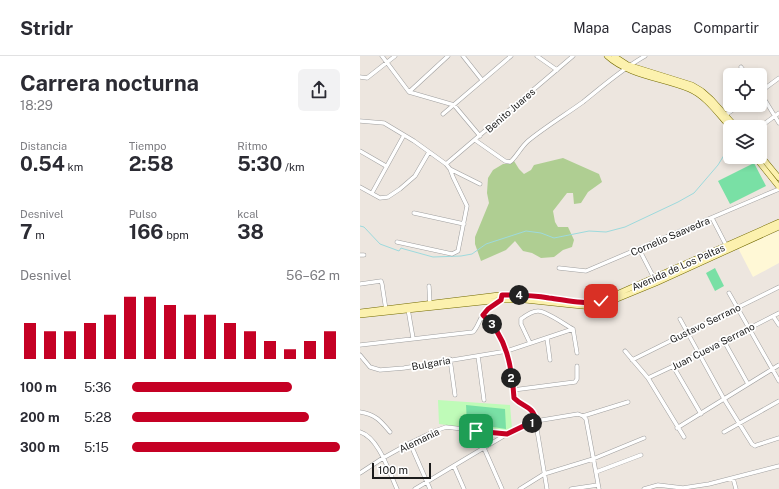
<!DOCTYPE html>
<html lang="es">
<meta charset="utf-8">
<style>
body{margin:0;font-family:"Public Sans",sans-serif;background:#f2f2f3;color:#2b2b33;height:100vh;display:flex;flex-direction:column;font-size:15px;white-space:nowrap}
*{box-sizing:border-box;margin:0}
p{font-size:13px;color:#7c7c81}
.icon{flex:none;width:22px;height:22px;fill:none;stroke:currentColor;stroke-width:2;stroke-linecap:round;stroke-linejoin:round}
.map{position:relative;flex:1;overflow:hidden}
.side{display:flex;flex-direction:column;background:#fff;width:360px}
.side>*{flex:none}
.controls{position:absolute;left:363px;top:12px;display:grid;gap:8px}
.controls a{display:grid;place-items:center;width:44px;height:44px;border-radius:6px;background:#fff;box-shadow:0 2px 6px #0003;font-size:20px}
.scale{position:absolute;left:12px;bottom:10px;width:59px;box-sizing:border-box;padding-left:4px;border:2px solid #1b1b1b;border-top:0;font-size:11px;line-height:14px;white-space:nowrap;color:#1b1b1b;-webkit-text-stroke:3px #fff;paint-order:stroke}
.pin{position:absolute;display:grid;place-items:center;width:34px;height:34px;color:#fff;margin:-17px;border-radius:8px;box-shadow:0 2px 6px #0006}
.km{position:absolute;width:20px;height:20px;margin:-10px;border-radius:50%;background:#222;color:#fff;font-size:11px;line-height:20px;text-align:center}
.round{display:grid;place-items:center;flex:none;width:42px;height:42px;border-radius:6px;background:#f2f2f3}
.overview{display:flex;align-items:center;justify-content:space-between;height:68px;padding:0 20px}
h1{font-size:22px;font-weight:700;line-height:30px}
.metrics{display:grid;grid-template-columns:repeat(3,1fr);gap:6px;height:68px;padding:4px 20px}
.metrics div{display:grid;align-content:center}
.metrics b{font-size:20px;font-weight:700}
.metrics small{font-size:11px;font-weight:400}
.metrics p{font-size:11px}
.chart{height:112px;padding:8px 20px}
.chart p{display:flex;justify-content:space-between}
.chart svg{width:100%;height:72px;margin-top:4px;stroke:#c50024;stroke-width:6}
ul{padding:0 20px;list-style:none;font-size:13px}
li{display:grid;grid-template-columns:64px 48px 1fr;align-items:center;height:30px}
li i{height:10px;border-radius:5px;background:#c50024}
header{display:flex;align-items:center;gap:24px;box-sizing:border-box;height:56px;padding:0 20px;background:#fff;border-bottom:1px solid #e1e1e2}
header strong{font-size:19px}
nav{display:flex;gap:22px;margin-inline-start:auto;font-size:14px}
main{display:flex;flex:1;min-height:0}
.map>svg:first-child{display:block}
</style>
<header>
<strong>Stridr</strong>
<nav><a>Mapa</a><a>Capas</a><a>Compartir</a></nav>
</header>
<main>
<section class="side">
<div class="overview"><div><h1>Carrera nocturna</h1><p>18:29</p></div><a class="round"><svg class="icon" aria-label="share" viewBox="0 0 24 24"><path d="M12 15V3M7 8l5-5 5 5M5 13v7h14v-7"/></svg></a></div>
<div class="metrics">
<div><p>Distancia</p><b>0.54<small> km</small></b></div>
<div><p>Tiempo</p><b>2:58</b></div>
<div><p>Ritmo</p><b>5:30<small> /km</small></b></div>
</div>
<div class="metrics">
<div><p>Desnivel</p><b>7<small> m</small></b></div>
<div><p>Pulso</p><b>166<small> bpm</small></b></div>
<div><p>kcal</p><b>38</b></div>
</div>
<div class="chart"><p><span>Desnivel</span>56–62 m</p>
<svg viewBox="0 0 160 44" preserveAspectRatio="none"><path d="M5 44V22M15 44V27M25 44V27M35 44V22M45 44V17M55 44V6M65 44V6M75 44V11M85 44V17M95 44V17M105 44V22M115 44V27M125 44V33M135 44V38M145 44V33M155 44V27"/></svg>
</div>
<ul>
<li><b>100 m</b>5:36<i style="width:77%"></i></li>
<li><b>200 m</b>5:28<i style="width:85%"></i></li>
<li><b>300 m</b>5:15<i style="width:100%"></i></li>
</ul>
</section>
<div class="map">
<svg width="419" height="433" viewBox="0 0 419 433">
<rect width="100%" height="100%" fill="#ede6df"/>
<path fill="#fff8d6" d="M419,175V207L393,221L378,192Z"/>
<path fill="#afce92" d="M203,102L239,118L242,126L228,136L221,147L214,148L213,137H207L193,155L195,166L198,171H208L214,184L212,191L203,194L194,201L181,202L172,197L163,195L155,185L146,194L121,205L115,188V181L129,147L127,137L128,122L133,114L143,108H149L154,105L159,113L164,118L171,114L174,109Z"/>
<path fill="#bffbb8" d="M78,344L150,349L152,373L146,377L79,368Z"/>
<path fill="#79e0a5" d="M394,107L406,130L370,148L358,125Z
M355,212L364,230L355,235L346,217Z
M106,349L145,353L146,373L107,367Z"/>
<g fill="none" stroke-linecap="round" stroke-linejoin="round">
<path stroke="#9ddadd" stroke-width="1" d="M0,170L4,171L20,188L39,195L41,192L44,193L73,201L101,200L112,198L126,188L166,175L181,177L194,182L229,175L246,176L265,171L318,146L334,137L358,109L366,96"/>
<g stroke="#9f9f9f" stroke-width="4.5">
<path id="minor" d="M22,0L49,36L94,49L120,80
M103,0L122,24
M177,0L197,14
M381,11L387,19
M0,21L7,22L35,0
M49,36L88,0
M400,36L419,67
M400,36L419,22
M83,58L151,0
M364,60L380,49
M0,65L24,67L54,85L86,108L90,113L120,128
M400,71L419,57
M115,84L145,105L150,106C155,103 161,91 168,85C185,71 205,59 223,46C243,30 262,13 285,0
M0,95L26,110
M86,108L213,0
M0,131L20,142L28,141L40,133L55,120L69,96
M12,137L44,79
M54,157L104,168
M352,162L367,191
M37,186L92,198L98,195L107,150L93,121L90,113
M279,193L294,222
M0,199H4
M199,212L226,215L419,133
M0,228L21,225L22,228L26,254
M69,230L70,249
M369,237L419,325
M48,253L53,282
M123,259C147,279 152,312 154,342C160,348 168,350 174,356L187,433
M413,260L419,269
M320,263L364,343L392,388L395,390L397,389L419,382
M213,273L217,297
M187,282L190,304
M364,285L388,328
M170,287L161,268V263C165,260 173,255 178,255C187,255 205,269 213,273
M0,289L113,276C118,271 119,264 123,259C127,253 134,249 139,245
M265,295L288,322L324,381
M0,299L10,311L20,314L44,312L147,295L213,273
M118,300L124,344
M90,303L95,339
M272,304L419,231
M313,310L341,358
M288,322L339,298L419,257
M153,334L215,326L217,323V310
M0,356C15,358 21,365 30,376
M223,360L226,363L239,433
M317,372L419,309
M0,376C19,382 29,416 37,433
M364,376L419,345
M50,387L70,433
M124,392L142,433
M94,410L104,433
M236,416L281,399
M0,417L23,402L50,387L75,375L86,371L146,378
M373,422L376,433
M55,433L147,378L176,365L218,358L223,360L268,346
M160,433L184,418L233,403L284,382
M211,433L238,429
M284,433L298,429L323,432L349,428L419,410"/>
</g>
<g stroke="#736a01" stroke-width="6">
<path id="secondary" d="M247,0C269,20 302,22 329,33C346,40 358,58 370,71
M254,0L268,9L332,29L342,35L351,43L376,71
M400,99L419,122
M395,101L419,131
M0,256L139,239L167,240L213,246L233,247L241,245L419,166
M0,259L141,244H165L212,249L233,251L240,250L296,227L419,171"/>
</g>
<use href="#minor" stroke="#fff" stroke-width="3.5"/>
<use href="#secondary" stroke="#fcf1ae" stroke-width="5"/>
</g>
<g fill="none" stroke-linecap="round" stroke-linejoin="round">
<g stroke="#fff" stroke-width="8">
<path id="route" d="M116,375L147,378L176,364C172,349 164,352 154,342C152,312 147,280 123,259L128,253L141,244L142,239C157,239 173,239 189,242C206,244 224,249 241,245"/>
</g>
<use href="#route" stroke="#c50024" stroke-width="5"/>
</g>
<g text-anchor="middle" stroke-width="3.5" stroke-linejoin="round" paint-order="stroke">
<g font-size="10" fill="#1b1b1b" stroke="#fff">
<text transform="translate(150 54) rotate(-41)" y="4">Benito Juares</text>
<text transform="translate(310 180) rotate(-23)" y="4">Cornelio Saavedra</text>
<text transform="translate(318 211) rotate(-24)" y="4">Avenida de Los Paltas</text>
<text transform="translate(345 267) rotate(-26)" y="4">Gustavo Serrano</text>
<text transform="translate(353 290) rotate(-27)" y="4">Juan Cueva Serrano</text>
<text transform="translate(71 307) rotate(-10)" y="4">Bulgaria</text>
<text transform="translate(59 384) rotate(-26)" y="4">Alemania</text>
</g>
</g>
</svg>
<div class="controls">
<a><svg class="icon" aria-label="locate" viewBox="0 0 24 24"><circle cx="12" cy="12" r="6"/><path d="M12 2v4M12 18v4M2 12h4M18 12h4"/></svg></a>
<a><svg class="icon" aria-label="layers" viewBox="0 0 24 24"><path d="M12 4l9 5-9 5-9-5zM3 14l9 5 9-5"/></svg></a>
</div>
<div class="scale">100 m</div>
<div class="pin" style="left:116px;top:375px;background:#1e9e55"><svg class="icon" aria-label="arrive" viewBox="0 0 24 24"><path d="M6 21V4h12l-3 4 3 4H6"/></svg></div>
<div class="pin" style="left:241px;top:245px;background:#d93025"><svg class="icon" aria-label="check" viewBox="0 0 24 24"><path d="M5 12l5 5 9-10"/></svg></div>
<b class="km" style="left:172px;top:367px">1</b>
<b class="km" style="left:151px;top:322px">2</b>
<b class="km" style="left:132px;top:268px">3</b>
<b class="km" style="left:159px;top:239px">4</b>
</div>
</main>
